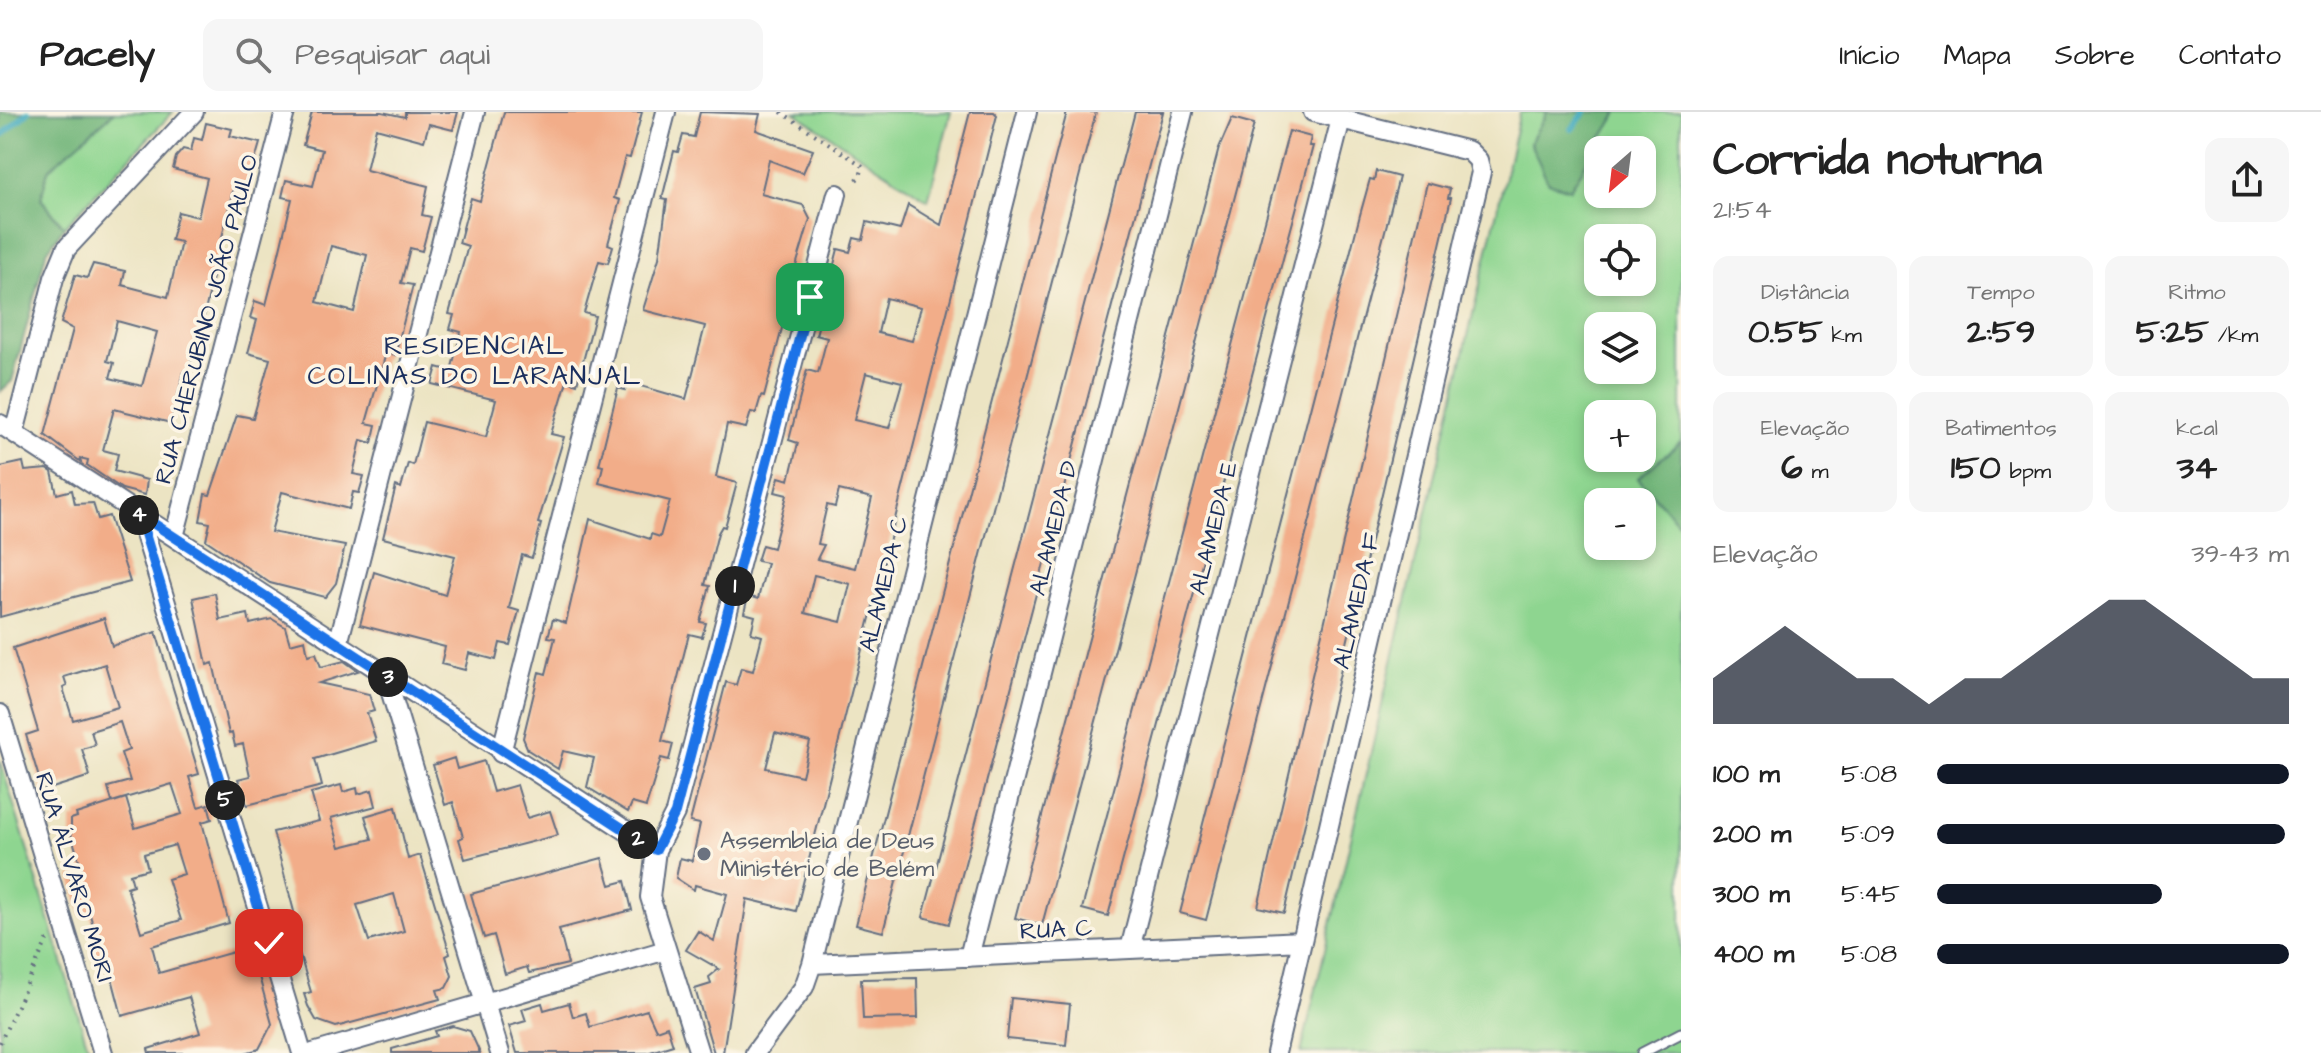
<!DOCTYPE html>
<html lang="pt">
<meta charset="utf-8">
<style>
body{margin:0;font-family:"Architects Daughter",sans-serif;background:#f6f6f6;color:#222;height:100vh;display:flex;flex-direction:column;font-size:30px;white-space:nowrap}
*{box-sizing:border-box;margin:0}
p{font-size:26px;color:#767676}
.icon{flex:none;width:44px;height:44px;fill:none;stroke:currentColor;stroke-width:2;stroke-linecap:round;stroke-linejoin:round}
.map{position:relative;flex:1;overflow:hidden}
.drawer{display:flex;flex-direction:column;background:#fff;width:640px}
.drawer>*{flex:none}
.needle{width:52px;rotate:208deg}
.tools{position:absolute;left:1584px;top:24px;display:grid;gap:16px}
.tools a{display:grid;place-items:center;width:72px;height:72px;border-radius:16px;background:#fff;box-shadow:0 4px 12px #0003;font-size:40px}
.pin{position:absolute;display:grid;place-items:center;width:68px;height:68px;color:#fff;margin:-34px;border-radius:16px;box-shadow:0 4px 12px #0006}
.km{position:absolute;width:40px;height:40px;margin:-20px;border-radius:50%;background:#222;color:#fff;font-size:22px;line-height:40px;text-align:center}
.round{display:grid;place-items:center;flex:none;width:84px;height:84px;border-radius:16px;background:#f6f6f6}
.head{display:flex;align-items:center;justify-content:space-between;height:136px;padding:0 32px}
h1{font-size:44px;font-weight:700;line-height:60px}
.stats{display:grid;grid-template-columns:repeat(3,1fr);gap:12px;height:136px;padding:8px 32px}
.stats div{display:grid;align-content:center;border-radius:16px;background:#f6f6f6;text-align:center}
.stats b{font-size:34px;font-weight:700}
.stats small{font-size:22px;font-weight:400}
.stats p{font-size:22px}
.chart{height:224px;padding:16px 32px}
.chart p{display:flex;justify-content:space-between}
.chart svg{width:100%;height:144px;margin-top:8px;fill:#111827;opacity:.7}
ul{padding:0 32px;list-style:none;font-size:26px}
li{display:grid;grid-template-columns:128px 96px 1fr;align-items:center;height:60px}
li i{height:20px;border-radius:10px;background:#111827}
header{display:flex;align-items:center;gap:48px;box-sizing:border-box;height:112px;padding:0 40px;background:#fff;border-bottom:2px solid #e0e0e0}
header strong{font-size:38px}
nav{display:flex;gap:44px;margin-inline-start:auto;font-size:28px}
.search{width:560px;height:72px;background:#f6f6f6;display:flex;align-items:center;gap:20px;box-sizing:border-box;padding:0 28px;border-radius:16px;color:#767676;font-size:30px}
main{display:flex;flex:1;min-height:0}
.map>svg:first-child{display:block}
</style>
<header>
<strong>Pacely</strong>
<div class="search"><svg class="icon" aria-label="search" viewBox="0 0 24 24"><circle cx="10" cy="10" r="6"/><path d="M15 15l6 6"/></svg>Pesquisar aqui</div>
<nav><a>Início</a><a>Mapa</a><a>Sobre</a><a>Contato</a></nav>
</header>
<main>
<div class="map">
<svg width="1681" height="941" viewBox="0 0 1681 941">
<rect width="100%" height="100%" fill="#fcf5e5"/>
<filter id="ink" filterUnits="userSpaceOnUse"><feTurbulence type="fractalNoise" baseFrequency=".0125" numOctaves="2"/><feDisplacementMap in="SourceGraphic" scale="16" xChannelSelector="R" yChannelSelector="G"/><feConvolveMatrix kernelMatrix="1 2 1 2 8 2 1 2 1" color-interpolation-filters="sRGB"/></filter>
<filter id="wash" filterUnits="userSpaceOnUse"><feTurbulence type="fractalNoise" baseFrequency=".006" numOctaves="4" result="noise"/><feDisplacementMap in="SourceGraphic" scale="32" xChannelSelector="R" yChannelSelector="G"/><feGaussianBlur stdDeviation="1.8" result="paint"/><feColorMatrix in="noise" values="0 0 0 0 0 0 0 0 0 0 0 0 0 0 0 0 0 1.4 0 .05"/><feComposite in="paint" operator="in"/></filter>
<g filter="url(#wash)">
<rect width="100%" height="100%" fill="#ece4c3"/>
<path fill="#8ed590" stroke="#548277" stroke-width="2" fill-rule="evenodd" d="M114,0H173L64,115L41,87L47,58Z
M794,0H951L928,88Z
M1520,0H1547L1530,32L1570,77L1618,0H1681V330L1638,366L1681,414V941H1301ZM1598,38H1642V82H1598ZM1598,126H1642V170H1598ZM1598,214H1642V258H1598ZM1598,302H1642V346H1598ZM1598,390H1642V434H1598Z
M0,648L90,941H0Z"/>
<path fill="#72b67a" stroke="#46726c" stroke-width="2" d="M0,0H114L48,58L41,87L64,115L46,141L12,269L0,280Z
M1547,0H1618L1570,77L1548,70L1530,31Z
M1681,330V414L1638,366Z"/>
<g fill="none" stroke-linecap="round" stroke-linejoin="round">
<path stroke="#3da9bd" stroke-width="6" d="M1572,17L1585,0
M0,25L28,0"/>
</g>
<g id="blocks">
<path fill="#f2ad89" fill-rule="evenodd" d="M312,0H382L405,5V0H458L453,18L429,12L424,29L376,16L366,58L428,74L422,103L431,105L422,139L410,136L401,171L413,173L395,243L386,241L366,311L376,313L372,331L361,328L353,362L364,364L359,381L353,380L349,397L282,380L271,420L345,434L336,471L325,485L270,471L206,428L210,411L200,409L205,382L210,383L237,303L253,306L270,247L248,241L257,208L250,206L255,189L266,193L275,158L292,87L282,85L286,68L313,74L322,38L303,33ZM331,134L367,143L354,200L317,190Z
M504,0H642L630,46L625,45L614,86L620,88L608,132L613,134L608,151L599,149L584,201L595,204L577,272L567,269L551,322L564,325L538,411L541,412L532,446L522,443L509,496L519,499L510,533L500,531L496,548L469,541L465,558L441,552L445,535L360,513L374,460L445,483L455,444L383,426L396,374L401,376L408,351L413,353L424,310L486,325L496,288L432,272L437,255L451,259L461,220L450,217L454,203L449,202L468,134L459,131L471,86L480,89Z
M700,0L760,2L756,18L813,38L803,61L769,48L761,82L803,93L810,107L788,181L791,182L764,285L761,284L756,301L751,300L746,316L727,312L716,365L737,371L725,415L722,414L718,421L705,473L710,474L700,510L706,511L702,525L689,522L662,629L673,632L669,648L661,646L646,695L632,691L628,700L587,675L594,646L563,639L558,657L528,638L523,626L539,560L546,562L555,526L548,525L553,507L566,511L590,407L650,427L651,422L660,425L670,389L599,371L603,354L599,353L618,276L625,278L627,270L686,287L705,214L643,198L659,146L667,88L662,87L674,39L678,40L683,23L694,25Z
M970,0H994L997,3L799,787L796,799L747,787L723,941H714L695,877L711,872L709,865L719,857L686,838L698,819L714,829L727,782L695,773L694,778L676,766L680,746L692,749L700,712L690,710L726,570L736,573L741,556L753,559L762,524L751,521L755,504L744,501L748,484L758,487L767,451L757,449L762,433L773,436L787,383L775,380L779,365L789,368L798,331L789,328L807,258L818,261L827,226L816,223L838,137L850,140L854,126L863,128L867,110L900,118L908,93L941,113ZM886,186L921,195L912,229L878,221ZM866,261L902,270L889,316L854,308ZM839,378L872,386L855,456L817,447L824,433L818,432L827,393L835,395ZM814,463L850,472L841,510L805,501ZM775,621L810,630L802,664L766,656Z
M1067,0H1096L883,820L856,813Z
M1135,0H1163L949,812L923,805Z
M1232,6L1254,12L1042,813L1015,806L1219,36Z
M206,11L232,17L230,24L260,31L247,76L234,73L198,230L187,260L184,259L171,311L114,297L103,338L118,342L114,359L147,368L145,383L122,377L87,353L88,348L80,346L81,350L45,323L73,217L61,211L75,163L87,166L93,152L125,159L122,173L168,185L181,130L171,128L178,100L198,105L207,66L173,57L176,45L183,37L191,39L194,26L202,28ZM117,209L157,220L142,274L110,266L114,251L107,249Z
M1289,19L1311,25L1309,34H1313L1108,804L1082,797Z
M1376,59L1399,65L1206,808L1180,801L1360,103L1370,67L1374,68Z
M1427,71L1450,77L1448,86H1451L1284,801L1258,795Z
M23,350L25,359L47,357L52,360L57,382L72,378L75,392L93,391L98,407L109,404L130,470L0,505V355Z
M215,481L220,508L248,502L250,512L272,507L285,515L290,532L305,528L308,543L316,541L321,555L344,549L358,559L319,571L369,582L374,599L367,601L376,629L315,647L322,674L247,693L238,667L250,664L243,632L235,634L232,621L229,622L213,551L207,553L193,486Z
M104,506L112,534L156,520L199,662L189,665L198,695L208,692L212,707L202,710L229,811L152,834L159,861L251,835L272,912L259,937L245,941H149L148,937L200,921L189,885L122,904L107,847L98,850L94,836L99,834L90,803L82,805L70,764L83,761L71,722V707L77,705L76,702L126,686L135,716L182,702L172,672L112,690L108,675L130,669L121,641L129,638L120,610L91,619L95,633L82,637L90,664L43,679L26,623L38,619L13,536ZM105,552L118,595L73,608L63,576L67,574L64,565ZM175,733L184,762L168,767L181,808L141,820L127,775L133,773L130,762L148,757L144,742Z
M454,646L457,657L484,649L493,680L517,673L527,706L550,699L558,723L465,747L459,727L463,725L453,690L445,693L433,653Z
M341,673L343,680L357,676L358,682L372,678L376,694L331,706L340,735L372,727L365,704L396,695L408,747L420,743L450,842L446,844L452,864L446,876L437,878L440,887L336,915L316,908L308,894L304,882L311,880L300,843L293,845L288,827L295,826L290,809L296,807L273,720L319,709L311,681ZM394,782L404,819L369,829L357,793Z
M602,746L610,773L625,769L632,798L559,817L568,852L529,861L527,855L505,862L494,823L484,826L471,782Z
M917,866L918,906L863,907L861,867Z
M1011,886L1070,892L1066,933L1007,927Z
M542,891L544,898L569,891L573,905L586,901L590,915L647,898L656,918L667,914L673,933L647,941H517L509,914L526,909L522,897Z
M453,914L470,919L480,941H392V937L437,924L435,919Z"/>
</g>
</g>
<g filter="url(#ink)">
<use href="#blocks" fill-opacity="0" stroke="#646e81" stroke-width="2"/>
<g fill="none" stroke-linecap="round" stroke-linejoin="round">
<g stroke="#646e81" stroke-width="13">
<path id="lane" d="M1642,941L1681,921"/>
</g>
<g stroke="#646e81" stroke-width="22">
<path id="street" d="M0,312L656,738
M14,321L54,166L66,137L194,0
M139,402L302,941
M174,425L285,0
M338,532L475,0
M386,564L500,941
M0,602L103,941
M501,641L666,0
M1130,837L1341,7
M969,845L1183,0
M812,852L1302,829
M313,941L666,838
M699,941L650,785L656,738L675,701L837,82
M755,941L804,875L812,852L1027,0
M1276,941L1481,60L1478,48L1469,39L1313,0"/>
</g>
<path stroke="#646e81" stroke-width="4" stroke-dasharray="2 6" stroke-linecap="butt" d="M781,0L863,54L860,65L852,71
M0,931L49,824"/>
<use href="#lane" stroke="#fff" stroke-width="9"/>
<use href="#street" stroke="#fff" stroke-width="18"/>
</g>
</g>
<g fill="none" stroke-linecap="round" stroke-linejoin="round" filter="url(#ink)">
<g stroke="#fff" stroke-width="16">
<path id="route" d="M269,831L139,402L656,738L675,701L810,185"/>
</g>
<use href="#route" stroke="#1a73e8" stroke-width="10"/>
</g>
<circle fill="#6b7280" stroke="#fcf5e5" stroke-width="3" cx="704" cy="742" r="8"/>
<g text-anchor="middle" stroke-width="7" stroke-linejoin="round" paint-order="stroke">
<g font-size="24" fill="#1b2f5e" stroke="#fcf5e5">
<text transform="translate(206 207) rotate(-75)" y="8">RUA CHERUBINO JOÃO PAULO</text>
<text transform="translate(1053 416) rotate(-76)" y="8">ALAMEDA D</text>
<text transform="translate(1213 416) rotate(-76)" y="8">ALAMEDA E</text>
<text transform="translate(883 472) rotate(-76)" y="8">ALAMEDA C</text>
<text transform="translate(1356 489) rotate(-77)" y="8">ALAMEDA F</text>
<text transform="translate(75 765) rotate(73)" y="8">RUA ÁLVARO MORI</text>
<text transform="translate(1056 817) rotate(-3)" y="8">RUA C</text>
</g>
<g font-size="24" fill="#5b616d" stroke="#fcf5e5" text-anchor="start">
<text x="720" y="736">Assembleia de Deus<tspan x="720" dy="28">Ministério de Belém</tspan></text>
</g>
<g font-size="26" letter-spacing="2" fill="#1b2f5e" stroke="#fcf5e5">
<text x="475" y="242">RESIDENCIAL<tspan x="475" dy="30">COLINAS DO LARANJAL</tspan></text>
</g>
</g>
</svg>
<div class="tools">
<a><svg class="needle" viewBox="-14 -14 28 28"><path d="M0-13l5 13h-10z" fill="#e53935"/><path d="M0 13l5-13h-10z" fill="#767676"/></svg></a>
<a><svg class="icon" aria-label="locate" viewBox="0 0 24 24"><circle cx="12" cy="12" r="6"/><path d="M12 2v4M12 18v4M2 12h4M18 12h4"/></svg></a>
<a><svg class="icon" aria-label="layers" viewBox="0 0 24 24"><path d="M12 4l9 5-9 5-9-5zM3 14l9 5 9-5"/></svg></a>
<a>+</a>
<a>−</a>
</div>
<div class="pin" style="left:810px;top:185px;background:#1e9e55"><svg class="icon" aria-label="arrive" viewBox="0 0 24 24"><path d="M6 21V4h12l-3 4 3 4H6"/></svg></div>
<div class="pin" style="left:269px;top:831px;background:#d93025"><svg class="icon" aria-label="check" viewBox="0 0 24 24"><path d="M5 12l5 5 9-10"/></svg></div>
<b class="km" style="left:735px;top:474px">1</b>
<b class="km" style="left:638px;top:727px">2</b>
<b class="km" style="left:388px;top:565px">3</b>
<b class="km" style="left:139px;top:403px">4</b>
<b class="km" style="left:225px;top:688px">5</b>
</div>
<section class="drawer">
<div class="head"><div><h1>Corrida noturna</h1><p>21:54</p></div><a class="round"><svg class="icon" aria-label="share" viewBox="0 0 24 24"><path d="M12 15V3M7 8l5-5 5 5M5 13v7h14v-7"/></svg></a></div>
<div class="stats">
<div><p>Distância</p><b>0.55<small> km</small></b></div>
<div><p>Tempo</p><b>2:59</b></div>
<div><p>Ritmo</p><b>5:25<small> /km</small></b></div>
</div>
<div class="stats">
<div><p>Elevação</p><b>6<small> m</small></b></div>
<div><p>Batimentos</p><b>150<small> bpm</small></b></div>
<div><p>kcal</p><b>34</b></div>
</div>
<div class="chart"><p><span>Elevação</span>39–43 m</p>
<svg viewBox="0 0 160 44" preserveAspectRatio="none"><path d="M0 44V30L10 22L20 14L30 22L40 30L50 30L60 38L70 30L80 30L90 22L100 14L110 6L120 6L130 14L140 22L150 30L160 30V44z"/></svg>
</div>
<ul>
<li><b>100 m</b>5:08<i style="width:100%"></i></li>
<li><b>200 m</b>5:09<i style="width:99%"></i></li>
<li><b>300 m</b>5:45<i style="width:64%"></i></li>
<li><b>400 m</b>5:08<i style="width:100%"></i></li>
</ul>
</section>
</main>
